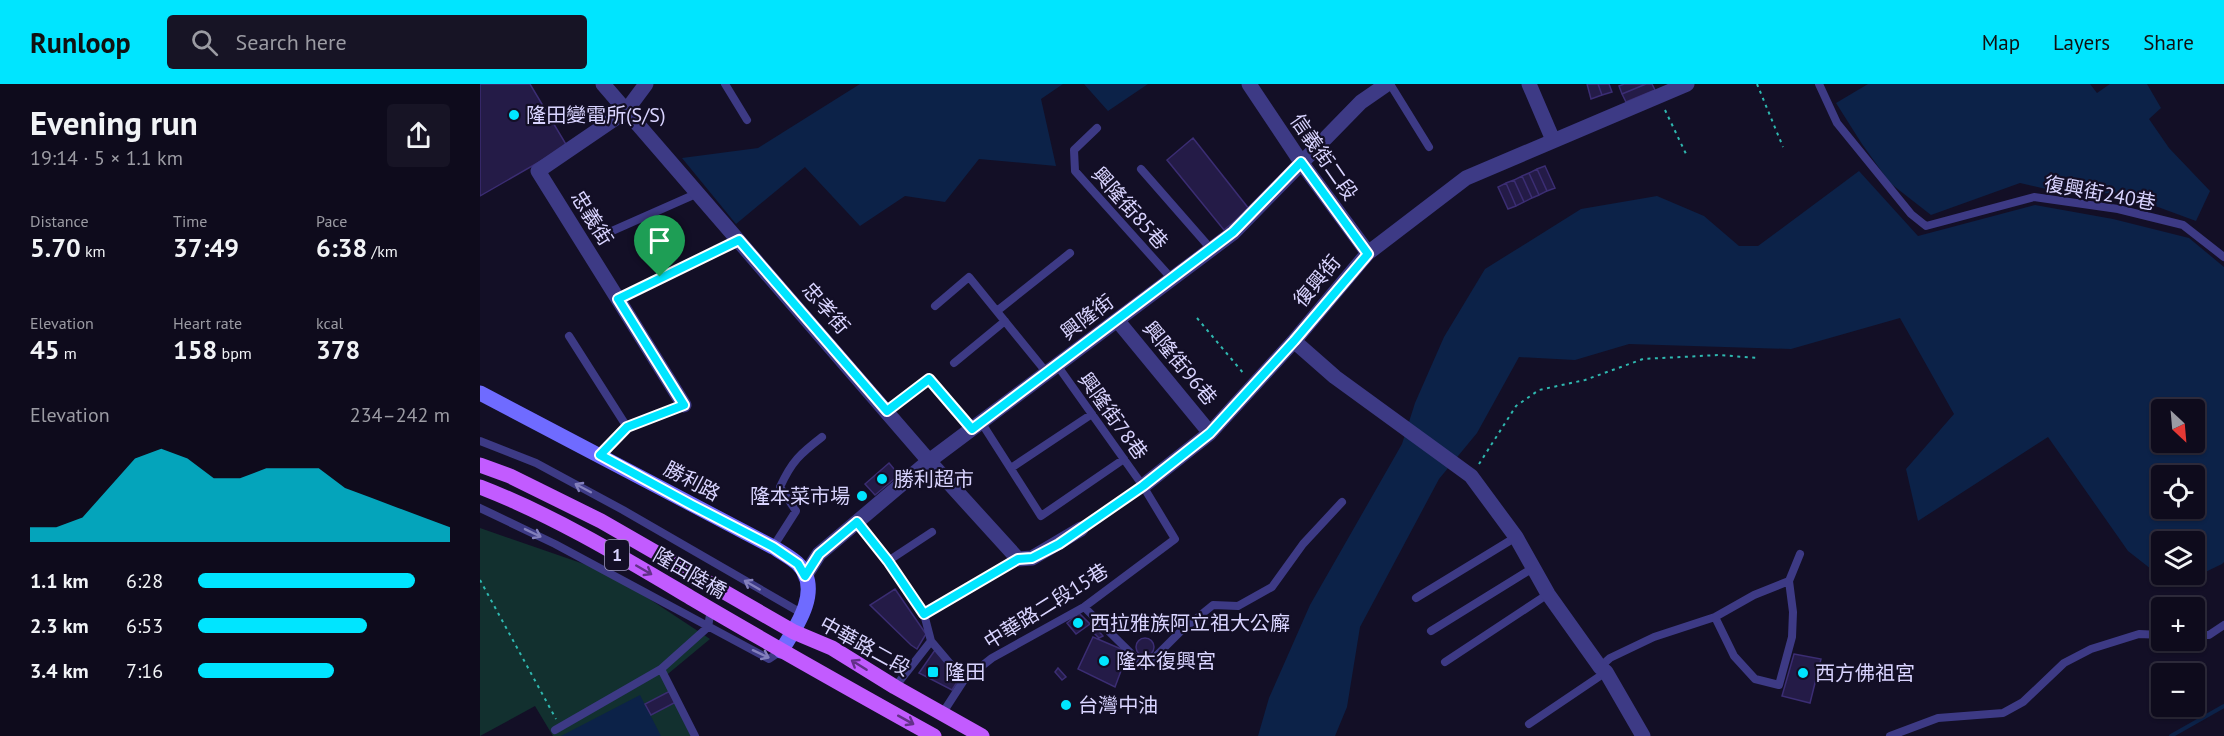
<!DOCTYPE html>
<meta charset="utf-8">
<style>
body{margin:0;font-family:"PT Sans","Noto Sans TC",sans-serif;background:#171425;color:#f1f3f6;height:100vh;display:flex;flex-direction:column;font-size:22px;white-space:nowrap}
*{box-sizing:border-box;margin:0}
p{font-size:20px;color:#9b9ba3}
.icon{flex:none;width:33px;height:33px;fill:none;stroke:currentColor;stroke-width:2;stroke-linecap:round;stroke-linejoin:round}
.map{position:relative;flex:1;overflow:hidden}
.drawer{display:flex;flex-direction:column;background:#0e0b1c;width:480px}
.drawer>*{flex:none}
.needle{width:39px;rotate:154deg}
.controls{position:absolute;left:1671px;top:315px;display:grid;gap:12px}
.controls a{display:grid;place-items:center;width:54px;height:54px;border-radius:6px;background:#0e0b1c;box-shadow:0 2px 4px #0004,0 0 0 2px #2e2b3b;font-size:30px}
.pin{position:absolute;display:grid;place-items:center;width:51px;height:51px;color:#fff;margin:-62px -26px;border-radius:50% 50% 50% 0;rotate:-45deg;box-shadow:0 0 6px #0007}
.pin .icon{rotate:45deg}
.round{display:grid;place-items:center;flex:none;width:63px;height:63px;border-radius:6px;background:#171425}
.head{display:flex;align-items:center;justify-content:space-between;height:102px;padding:0 30px}
h1{font-size:33px;font-weight:700;line-height:45px}
.stats{display:grid;grid-template-columns:repeat(3,1fr);gap:9px;height:102px;padding:6px 30px}
.stats div{display:grid;align-content:center}
.stats b{font-size:26px;font-weight:700}
.stats small{font-size:16px;font-weight:400}
.stats p{font-size:16px}
.chart{height:168px;padding:12px 30px}
.chart p{display:flex;justify-content:space-between}
.chart svg{width:100%;height:108px;margin-top:6px;fill:#00e5ff;opacity:.7}
ul{padding:0 30px;list-style:none;font-size:20px}
li{display:grid;grid-template-columns:96px 72px 1fr;align-items:center;height:45px}
li i{height:15px;border-radius:8px;background:#00e5ff}
header{display:flex;align-items:center;gap:36px;box-sizing:border-box;height:84px;padding:0 30px;background:#00e5ff;color:#111}
header strong{font-size:28px}
nav{display:flex;gap:33px;margin-inline-start:auto;font-size:21px}
.search{width:420px;height:54px;background:#171425;display:flex;align-items:center;gap:15px;box-sizing:border-box;padding:0 21px;border-radius:6px;color:#9b9ba3;font-size:22px}
main{display:flex;flex:1;min-height:0}
.map>svg:first-child{display:block}
</style>
<header>
<strong>Runloop</strong>
<div class="search"><svg class="icon" aria-label="search" viewBox="0 0 24 24"><circle cx="10" cy="10" r="6"/><path d="M15 15l6 6"/></svg>Search here</div>
<nav><a>Map</a><a>Layers</a><a>Share</a></nav>
</header>
<main>
<section class="drawer">
<div class="head"><div><h1>Evening run</h1><p>19:14 · 5 × 1.1 km</p></div><a class="round"><svg class="icon" aria-label="share" viewBox="0 0 24 24"><path d="M12 15V3M7 8l5-5 5 5M5 13v7h14v-7"/></svg></a></div>
<div class="stats">
<div><p>Distance</p><b>5.70<small> km</small></b></div>
<div><p>Time</p><b>37:49</b></div>
<div><p>Pace</p><b>6:38<small> /km</small></b></div>
</div>
<div class="stats">
<div><p>Elevation</p><b>45<small> m</small></b></div>
<div><p>Heart rate</p><b>158<small> bpm</small></b></div>
<div><p>kcal</p><b>378</b></div>
</div>
<div class="chart"><p><span>Elevation</span>234–242 m</p>
<svg viewBox="0 0 160 44" preserveAspectRatio="none"><path d="M0 44V38L10 38L20 34L30 22L40 10L50 6L60 10L70 18L80 18L90 14L100 14L110 14L120 22L130 26L140 30L150 34L160 38V44z"/></svg>
</div>
<ul>
<li><b>1.1 km</b>6:28<i style="width:86%"></i></li>
<li><b>2.3 km</b>6:53<i style="width:67%"></i></li>
<li><b>3.4 km</b>7:16<i style="width:54%"></i></li>
</ul>
</section>
<div class="map">
<svg width="1744" height="652" viewBox="0 0 1744 652">
<rect width="100%" height="100%" fill="#130f26"/>
<path fill="#12302f" d="M0,444L130,489L230,555L183,594L214,652H73L55,622L0,652Z"/>
<path fill="#0c2248" fill-rule="evenodd" d="M380,0H583L561,15L576,82L499,75L465,118L425,112L380,142L325,83L256,140L202,74L278,64Z
M604,0H668L628,27Z
M1388,0H1610L1617,9L1630,0H1667L1681,24L1669,35L1689,64L1730,107L1716,137L1640,109L1588,110L1540,99L1451,131L1410,99L1382,60L1356,19Z
M1379,87L1438,152L1555,121L1633,135L1709,154L1744,183V478L1742,480L1694,503L1648,467L1568,353L1438,437L1426,385L1474,330L1420,234L1311,265L1149,260L1095,276L1039,273L997,349L959,395L880,543L867,623L855,652H778L789,614L830,521L922,360L935,319L964,253L1005,185L1101,125L1177,112L1224,132L1259,162H1278ZM1682,326H1714V358H1682ZM1682,392H1714V424H1682ZM1682,458H1714V490H1682Z
M160,611L181,652H81Z"/>
<g fill="none" stroke-linecap="round" stroke-linejoin="round">
<path stroke="#0c2248" stroke-width="4" d="M1691,652L1744,622"/>
</g>
<path fill="#241b47" stroke="#3b2d73" stroke-width="1.5" d="M0,0H50L87,62L0,112Z
M1107,0H1118L1122,11L1111,15Z
M1118,0H1129L1132,8L1122,11Z
M1144,0H1166L1142,10L1139,2Z
M1166,0H1172L1175,6L1146,18L1142,10Z
M713,54L769,125L744,146L687,76Z
M1065,82L1075,104L1067,107L1057,85Z
M1057,85L1067,107L1059,111L1049,89Z
M1049,89L1059,111L1052,114L1042,92Z
M1042,92L1052,114L1044,118L1034,96Z
M1034,96L1044,118L1036,122L1026,99Z
M1026,99L1036,122L1028,125L1018,103Z
M409,379L419,391L395,411L385,400Z
M415,505L446,550L437,565L431,561L390,521Z
M599,529L610,540L596,550L587,539Z
M615,543L623,552L619,554L611,546Z
M613,553L648,568L635,603L598,585Z
M656 563a9 9 0 1 1 18 0a9 9 0 1 1-18 0Z
M455,566L479,595L472,606L439,589Z
M1314,570L1341,575L1330,619L1302,612Z
M578,584L586,593L582,596L575,588Z
M190,607L196,618L171,631L165,620Z"/>
<g fill="none" stroke-linecap="round" stroke-linejoin="round">
<path stroke="#2fb8b0" stroke-width="2" stroke-dasharray="3 4.5" stroke-linecap="butt" d="M1277,0L1303,63
M1185,26L1207,72
M151,209L173,199
M717,234L764,290
M999,380L1036,322L1059,306L1105,296L1163,275L1239,271L1278,274
M0,496L76,635"/>
<path stroke="#3d3a85" stroke-width="8" d="M245,0L267,36
M910,0L949,63
M1339,0L1357,39L1431,130L1446,142L1554,113L1638,125L1703,141L1744,173
M617,44L594,66L595,87L692,195
M661,85L731,165
M132,147L218,109
M180,193L259,156
M455,222L489,193L567,289
M517,227L590,169
M89,252L147,343
M474,279L525,237
M407,327L449,295L492,345
M501,338L561,432L644,375
M0,357L56,379L143,426L323,530
M120,371L147,343L204,321
M531,384L612,330
M0,424L75,460L289,575L301,567
M377,438L408,477L444,530L451,557L484,596L462,630
M601,445L663,402
M293,463L316,427L300,403C312,377 320,370 342,353
M408,477L452,448
M936,514L1036,453
M604,523L665,583L701,547L733,521L758,522L792,503L823,460L862,418
M444,530L538,475
M1235,533L1254,572L1275,595L1299,601L1312,553L1313,528L1309,497L1320,470
M951,547L1053,484
M1714,551H1729L1744,541
M965,578L1068,510
M1120,583L1130,574L1174,553L1235,533L1274,511L1309,497
M181,585L215,652
M484,596L512,574L604,523L695,455L663,402L577,281
M415,603L451,557
M1049,640L1126,588
M75,646L181,585L228,543L231,525
M1410,652L1458,634L1523,629L1543,618L1584,579L1611,565L1659,550L1682,551"/>
<path stroke="#3d3a85" stroke-width="15" d="M123,0L449,377L538,475L552,474L601,445
M166,0L146,27L58,87L204,321
M769,0L821,78L888,169
M1049,0L1073,56
M637,236L730,349
M814,257L855,293L991,392L1036,453L1068,510L1120,583L1126,588L1163,652
M663,402L730,349L814,257L888,169L986,94L1207,0
M325,492L339,470L449,377L753,149L881,18L907,0"/>
<path stroke="#6f6bff" stroke-width="15" d="M0,309L293,463C301,468 310,473 317,479C344,504 316,544 301,567"/>
<path stroke="#c25bff" stroke-width="15" d="M0,381L30,392L121,437L314,548L352,564L415,603L502,652
M0,403C75,432 144,474 213,515C293,562 373,607 454,652"/>
</g>
<defs><path id="oneway-shaft" d="M-6 0H5M1.5-3L5.5 0L1.5 3" fill="none" stroke-width="1.6" stroke-linecap="round" stroke-linejoin="round" transform="scale(1.5)"/></defs>
<g stroke="#837fbc">
<use href="#oneway-shaft" transform="translate(103 404) rotate(-152)"/>
<use href="#oneway-shaft" transform="translate(53 449) rotate(26)"/>
<use href="#oneway-shaft" transform="translate(272 501) rotate(-150)"/>
<use href="#oneway-shaft" transform="translate(281 570) rotate(25)"/>
</g>
<g stroke="#623188">
<use href="#oneway-shaft" transform="translate(164 486) rotate(30)"/>
<use href="#oneway-shaft" transform="translate(379 581) rotate(-148)"/>
<use href="#oneway-shaft" transform="translate(426 636) rotate(29)"/>
</g>
<g fill="none" stroke-linecap="round" stroke-linejoin="round">
<g stroke="#fff" stroke-width="12">
<path id="route" d="M821,78L888,170L814,257L730,349L663,402L579,460L552,474L538,475L444,530L408,477L377,438L339,470L325,492L318,480L293,463L212,421L120,371L147,343L204,321L138,215L259,156L407,327L449,295L492,345L753,148Z"/>
</g>
<use href="#route" stroke="#00e5ff" stroke-width="8"/>
</g>
<g fill="#00e5ff" stroke="#130f26" stroke-width="2">
<circle cx="34" cy="31" r="6"/>
<circle cx="402" cy="395" r="6"/>
<circle cx="382" cy="412" r="6"/>
<circle cx="598" cy="539" r="6"/>
<circle cx="624" cy="577" r="6"/>
<rect x="447" y="582" width="12" height="12" rx="3"/>
<circle cx="1323" cy="589" r="6"/>
<circle cx="586" cy="621" r="6"/>
</g>
<g text-anchor="middle" stroke-width="4.5" stroke-linejoin="round" paint-order="stroke">
<rect fill="#130f26" stroke="#9e99be" stroke-width="1.5" x="125" y="456" width="24" height="30" rx="4.5"/>
<g font-size="18" font-weight="bold" fill="#d9d4ff">
<text x="137" y="477">1</text>
</g>
<g font-size="20" fill="#d9d4ff" stroke="#130f26" text-anchor="start">
<text x="46" y="38">隆田變電所(S/S)</text>
<text x="414" y="402">勝利超市</text>
<text x="370" y="419" text-anchor="end">隆本菜市場</text>
<text x="610" y="546">西拉雅族阿立祖大公廨</text>
<text x="636" y="584">隆本復興宮</text>
<text x="465" y="595">隆田</text>
<text x="1335" y="596">西方佛祖宮</text>
<text x="598" y="628">台灣中油</text>
</g>
<g font-size="20" fill="#d9d4ff" stroke="#130f26">
<text transform="translate(844 73) rotate(55)" y="7">信義街二段</text>
<text transform="translate(1620 109) rotate(10)" y="7">復興街240巷</text>
<text transform="translate(650 124) rotate(48)" y="7">興隆街85巷</text>
<text transform="translate(112 134) rotate(58)" y="7">忠義街</text>
<text transform="translate(837 197) rotate(-50)" y="7">復興街</text>
<text transform="translate(346 224) rotate(49)" y="7">忠孝街</text>
<text transform="translate(607 233) rotate(-37)" y="7">興隆街</text>
<text transform="translate(700 279) rotate(50)" y="7">興隆街96巷</text>
<text transform="translate(633 332) rotate(54)" y="7">興隆街78巷</text>
<text transform="translate(212 397) rotate(28)" y="7">勝利路</text>
<text transform="translate(210 489) rotate(30)" y="7">隆田陸橋</text>
<text transform="translate(566 522) rotate(-32)" y="7">中華路二段15巷</text>
<text transform="translate(385 562) rotate(29)" y="7">中華路二段</text>
</g>
</g>
</svg>
<div class="controls">
<a><svg class="needle" viewBox="-14 -14 28 28"><path d="M0-13l5 13h-10z" fill="#e53935"/><path d="M0 13l5-13h-10z" fill="#9b9ba3"/></svg></a>
<a><svg class="icon" aria-label="locate" viewBox="0 0 24 24"><circle cx="12" cy="12" r="6"/><path d="M12 2v4M12 18v4M2 12h4M18 12h4"/></svg></a>
<a><svg class="icon" aria-label="layers" viewBox="0 0 24 24"><path d="M12 4l9 5-9 5-9-5zM3 14l9 5 9-5"/></svg></a>
<a>+</a>
<a>−</a>
</div>
<div class="pin" style="left:180px;top:193px;background:#1e9e55"><svg class="icon" aria-label="arrive" viewBox="0 0 24 24"><path d="M6 21V4h12l-3 4 3 4H6"/></svg></div>
</div>
</main>
